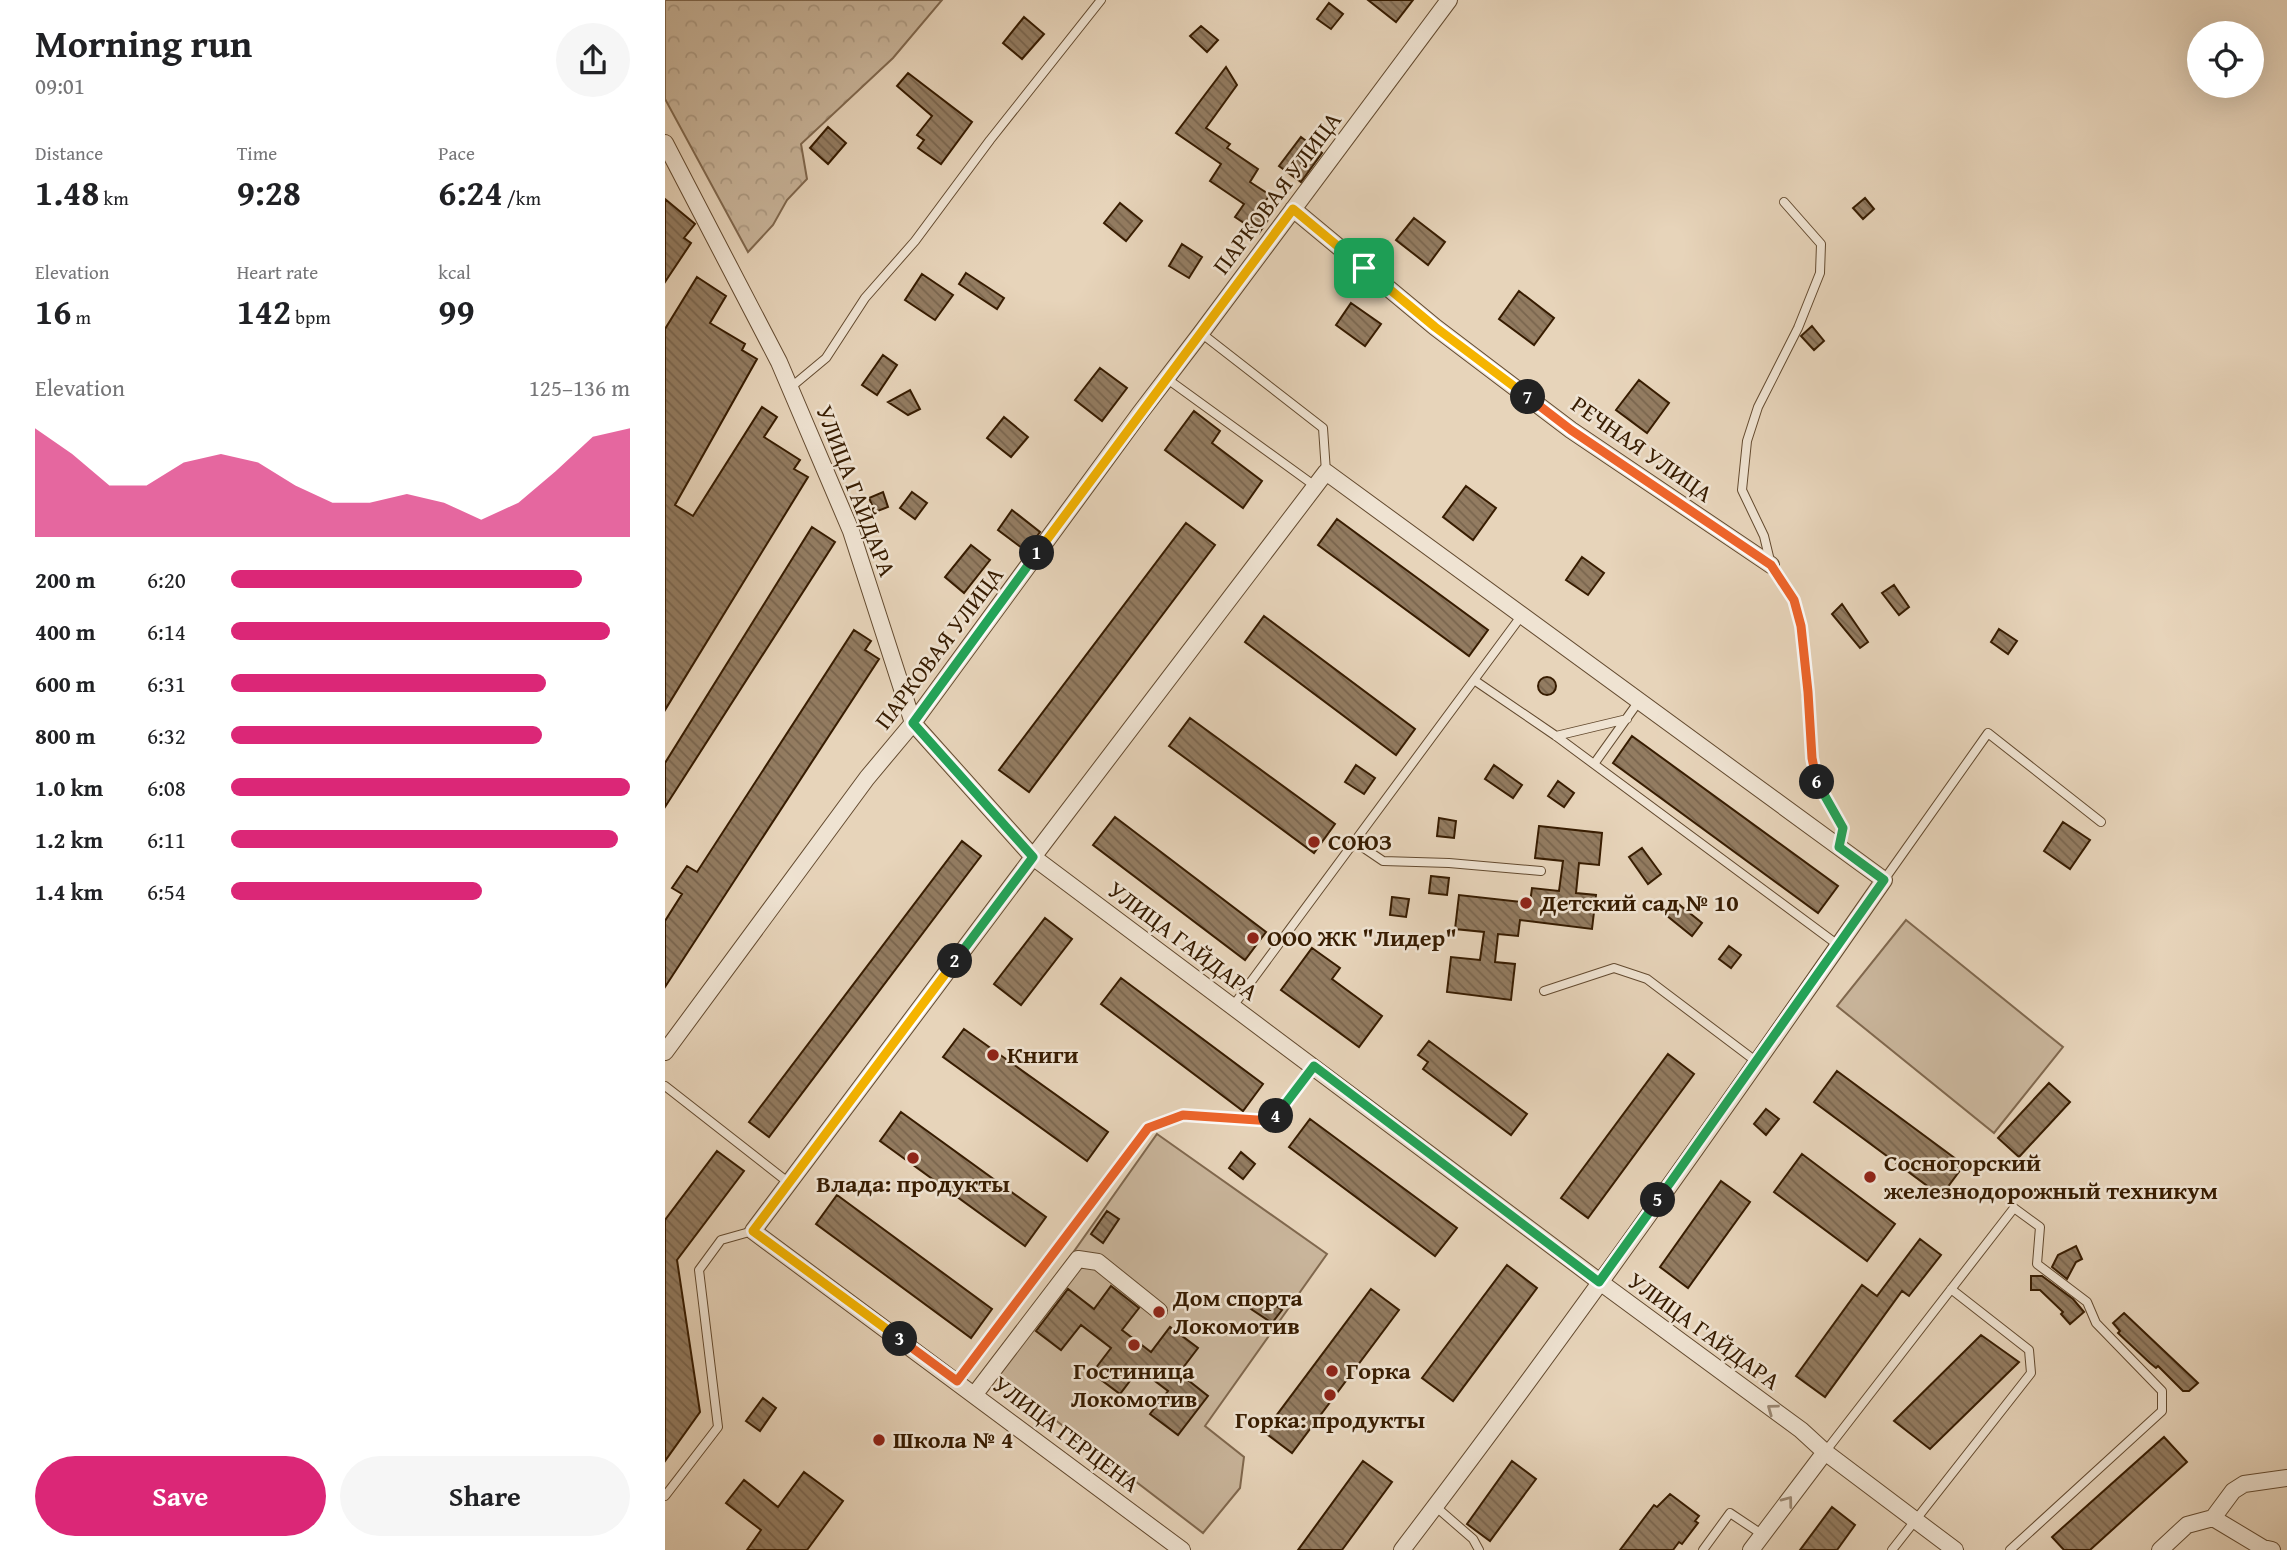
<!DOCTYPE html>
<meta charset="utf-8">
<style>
body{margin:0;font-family:"Gentium Book Plus",serif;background:#f6f6f6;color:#202124;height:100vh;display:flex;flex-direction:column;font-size:26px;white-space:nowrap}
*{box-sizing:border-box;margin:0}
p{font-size:23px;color:#757577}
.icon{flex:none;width:38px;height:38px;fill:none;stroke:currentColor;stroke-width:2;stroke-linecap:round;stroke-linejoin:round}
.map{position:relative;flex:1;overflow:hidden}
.panel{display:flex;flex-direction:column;background:#fff;width:665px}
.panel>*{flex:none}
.buttons{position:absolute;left:1522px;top:21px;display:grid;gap:14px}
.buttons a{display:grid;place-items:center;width:77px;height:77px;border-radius:50%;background:#fff;box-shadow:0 7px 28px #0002;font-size:35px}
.pin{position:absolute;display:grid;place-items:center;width:60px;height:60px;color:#fff;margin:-30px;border-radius:14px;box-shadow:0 4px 10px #0006}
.km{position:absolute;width:35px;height:35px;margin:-18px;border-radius:50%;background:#222;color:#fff;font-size:19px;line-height:35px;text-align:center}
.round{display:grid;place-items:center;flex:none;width:74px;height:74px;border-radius:37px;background:#f6f6f6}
.summary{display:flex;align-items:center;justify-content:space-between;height:119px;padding:0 35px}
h1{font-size:38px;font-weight:700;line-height:52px}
.metrics{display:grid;grid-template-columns:repeat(3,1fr);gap:10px;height:119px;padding:7px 35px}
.metrics div{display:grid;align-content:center}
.metrics b{font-size:35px;font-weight:700}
.metrics small{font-size:19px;font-weight:400}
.metrics p{font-size:19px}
.chart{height:196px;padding:14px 35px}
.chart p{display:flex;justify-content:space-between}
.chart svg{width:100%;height:126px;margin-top:7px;fill:#db2777;opacity:.7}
.cta{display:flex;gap:14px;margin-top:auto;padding:14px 35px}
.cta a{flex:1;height:80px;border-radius:42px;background:#db2777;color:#fff;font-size:28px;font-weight:700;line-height:80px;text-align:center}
.cta a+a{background:#f6f6f6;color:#202124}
ul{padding:0 35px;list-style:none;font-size:23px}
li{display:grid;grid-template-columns:112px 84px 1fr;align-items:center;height:52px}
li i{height:18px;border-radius:9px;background:#db2777}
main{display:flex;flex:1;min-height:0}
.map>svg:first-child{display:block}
</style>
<main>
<section class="panel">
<div class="summary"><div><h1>Morning run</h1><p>09:01</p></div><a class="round"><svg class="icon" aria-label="share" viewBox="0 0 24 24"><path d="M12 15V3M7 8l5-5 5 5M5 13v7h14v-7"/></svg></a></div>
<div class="metrics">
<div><p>Distance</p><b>1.48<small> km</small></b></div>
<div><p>Time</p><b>9:28</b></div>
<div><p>Pace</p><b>6:24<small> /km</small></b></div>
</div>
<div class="metrics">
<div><p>Elevation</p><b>16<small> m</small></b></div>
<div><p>Heart rate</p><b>142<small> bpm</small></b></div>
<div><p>kcal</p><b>99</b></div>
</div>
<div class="chart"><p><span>Elevation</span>125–136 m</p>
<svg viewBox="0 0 160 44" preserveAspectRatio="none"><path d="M0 44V6L10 15L20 26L30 26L40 18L50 15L60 18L70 26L80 32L90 32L100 29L110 32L120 38L130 32L140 21L150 9L160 6V44z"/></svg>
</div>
<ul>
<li><b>200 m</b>6:20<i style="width:88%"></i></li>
<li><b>400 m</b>6:14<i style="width:95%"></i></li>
<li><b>600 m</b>6:31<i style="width:79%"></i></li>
<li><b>800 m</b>6:32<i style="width:78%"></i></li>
<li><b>1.0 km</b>6:08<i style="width:100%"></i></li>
<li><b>1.2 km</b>6:11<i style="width:97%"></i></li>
<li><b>1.4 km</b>6:54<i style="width:63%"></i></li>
</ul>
<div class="cta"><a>Save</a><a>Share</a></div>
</section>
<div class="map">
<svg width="1622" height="1550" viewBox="0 0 1622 1550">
<defs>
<pattern id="forest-crowns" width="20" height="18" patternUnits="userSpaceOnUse" patternTransform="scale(1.75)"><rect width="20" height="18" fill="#c9b59b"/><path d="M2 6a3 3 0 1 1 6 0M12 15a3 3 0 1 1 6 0" fill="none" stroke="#ad9b84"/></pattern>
<pattern id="building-back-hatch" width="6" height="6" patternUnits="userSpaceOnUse" patternTransform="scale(1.75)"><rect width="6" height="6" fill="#937c61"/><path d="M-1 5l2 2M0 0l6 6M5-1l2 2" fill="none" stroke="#79654e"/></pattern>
</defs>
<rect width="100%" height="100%" fill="#e7d4ba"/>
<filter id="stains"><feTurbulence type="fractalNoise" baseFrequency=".00286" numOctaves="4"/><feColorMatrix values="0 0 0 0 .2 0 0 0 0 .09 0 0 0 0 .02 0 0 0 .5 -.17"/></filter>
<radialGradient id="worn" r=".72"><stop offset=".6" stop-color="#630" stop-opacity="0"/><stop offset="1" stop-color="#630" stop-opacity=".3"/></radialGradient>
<path fill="url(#forest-crowns)" stroke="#80684e" stroke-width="2" d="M0,0H277L228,58L136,144L142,179L122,200L108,225L83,252L0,99Z"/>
<path fill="#c9b59b" stroke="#80684e" stroke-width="2" d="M1241,920L1398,1047L1329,1133L1172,1006Z
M492,1134L662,1254L540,1426L579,1457L575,1488L538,1533L325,1370Z"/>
<path fill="url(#building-back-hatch)" stroke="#371c01" stroke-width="2" d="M703,0H748L731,22Z
M664,3L678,14L666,29L652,19Z
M359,17L379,34L357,59L338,43Z
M536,26L553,40L542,52L525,36Z
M561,67L572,85L541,128L565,144L562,148L593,169L585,182L605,195L598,204L609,211L594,233L570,217L579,204L545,181L556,164L511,133Z
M243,73L307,122L276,164L253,148L259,140L252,135L267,116L232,86Z
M163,127L181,143L163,164L145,148Z
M636,137L657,153L636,182L614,166Z
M1200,198L1209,209L1198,219L1188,208Z
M0,199L30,224L19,238L26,243L0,282Z
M455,203L477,221L461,241L439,223Z
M749,218L780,242L763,265L731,240Z
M517,244L537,257L524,278L504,266Z
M301,273L339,298L332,309L294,284Z
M257,274L288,295L270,320L240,300Z
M32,277L61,296L45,323L80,344L77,350L92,359L10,505L28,516L97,407L112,417L99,437L135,460L129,469L143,477L0,710V329Z
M854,291L889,318L869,345L834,319Z
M686,303L716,324L700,346L671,325Z
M1147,326L1159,341L1149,350L1136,336Z
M218,355L232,365L212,395L197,385Z
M435,368L462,388L437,421L410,400Z
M974,380L1004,403L982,433L951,410Z
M245,390L255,409L243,415L223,402Z
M529,411L555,431L547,443L597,481L578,508L500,450Z
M339,417L363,437L346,457L322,438Z
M801,486L831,508L808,540L778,517Z
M218,492L223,507L210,512L204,498Z
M247,492L262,503L250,519L235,508Z
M347,510L375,532L361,551L333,530Z
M672,519L823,630L804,656L653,545Z
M521,523L550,545L364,792L334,770Z
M147,527L170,542L0,807V763Z
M306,545L325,560L299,593L280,577Z
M917,557L939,573L923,595L901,580Z
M1229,585L1244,607L1234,615L1217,593Z
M1177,604L1203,642L1195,648L1167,614Z
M599,616L750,729L731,755L580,642Z
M1334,629L1352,641L1343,654L1326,642Z
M189,630L206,641L200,650L214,659L0,987V921L17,894L7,888L22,866L32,872Z
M873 686a9 9 0 1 1 18 0a9 9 0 1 1-18 0Z
M525,718L670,824L649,853L504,746Z
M967,736L1173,886L1153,913L948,763Z
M691,765L710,778L699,794L680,782Z
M829,765L857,785L848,798L820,779Z
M893,781L909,793L899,807L883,796Z
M450,817L601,932L580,960L428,845Z
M774,818L791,821L789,838L772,836Z
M1398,822L1425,840L1405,869L1379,851Z
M874,826L937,833L934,865L914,863L911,893L931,895L927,929L855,920L853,936L833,934L830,962L850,964L846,1000L782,992L786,957L815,960L819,932L790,929L794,895L865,903L867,888L894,891L898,861L870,858Z
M297,841L316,856L104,1137L84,1122Z
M977,848L996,874L983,884L964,857Z
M766,876L784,878L782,895L764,893Z
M727,897L744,899L741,917L725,915Z
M1011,902L1037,923L1027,936L1001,915Z
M380,918L407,939L356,1005L329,984Z
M1064,946L1076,955L1066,968L1054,959Z
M647,948L675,968L667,979L717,1016L694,1047L616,990Z
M456,978L598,1084L578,1111L436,1004Z
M299,1029L443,1132L422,1161L278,1057Z
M764,1041L862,1114L846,1135L758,1069L763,1062L753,1055Z
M1003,1054L1029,1074L923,1218L896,1198Z
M1172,1071L1299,1165L1276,1196L1149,1102Z
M1384,1083L1405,1102L1354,1157L1333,1138Z
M1101,1109L1114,1119L1101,1135L1089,1124Z
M236,1112L381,1217L360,1246L215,1141Z
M645,1119L792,1228L770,1256L624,1147Z
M52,1151L79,1171L12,1260L35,1412L0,1461V1220Z
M576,1152L590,1164L578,1179L564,1168Z
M1137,1154L1230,1224L1202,1261L1109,1192Z
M1056,1181L1085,1202L1023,1288L995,1267Z
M172,1195L327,1309L306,1338L151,1224Z
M442,1211L454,1219L438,1243L426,1234Z
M1255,1239L1276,1255L1244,1296L1237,1291L1160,1397L1131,1376L1197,1285L1212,1296Z
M1411,1246L1417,1259L1411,1262L1402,1279L1387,1267L1393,1255Z
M842,1265L872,1288L788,1401L757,1378Z
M1366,1276H1377L1408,1299L1419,1312L1405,1324L1396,1314L1398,1312L1375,1290H1366Z
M446,1286L474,1308L457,1330L486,1352L505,1327L533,1348L514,1373L543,1396L513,1435L485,1414L503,1391L474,1369L455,1394L427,1373L446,1348L416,1325L396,1350L371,1331L403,1289L429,1309Z
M706,1289L734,1310L627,1453L599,1432Z
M596,1295L617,1310L607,1323L586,1309Z
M1459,1313L1533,1383L1524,1391H1518L1493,1366L1491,1368L1485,1363L1453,1333L1455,1331L1448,1323Z
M1316,1335L1354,1362L1265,1449L1229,1421Z
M98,1398L111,1408L95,1431L81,1421Z
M1499,1437L1522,1462L1425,1550H1399L1387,1537Z
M698,1461L727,1482L677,1550H633Z
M847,1461L871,1479L825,1541L802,1524Z
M139,1472L178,1501L142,1550H82L96,1530L61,1503L79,1480L113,1507Z
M1005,1494L1034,1516L1030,1521L1033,1523L1017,1544L1014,1542L1008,1550H955L989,1505L992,1507Z
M1167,1507L1190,1525L1172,1550H1135Z"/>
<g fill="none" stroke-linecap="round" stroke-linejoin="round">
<g stroke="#634a2f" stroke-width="10">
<path id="lane" d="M1119,202L1156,244L1155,273L1133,328L1093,407L1082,441L1077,490L1099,536L1106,565L1129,600L1136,626L1147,758L1153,784L1178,828L1174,847
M536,333L658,428L661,472
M501,378L650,486
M125,388L161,358L200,298L250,241L325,140L436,0
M809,680L891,736L1173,945
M891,736L962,719
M929,764L974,701
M690,842L718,861L784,863L876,871
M1219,880L1323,733L1436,822
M879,991L949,968L982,979L1092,1062
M568,1006L857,615
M0,1086L124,1183
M292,1381L483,1128L518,1115L607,1121L649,1067
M1160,1452L1349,1208L1375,1227L1372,1264L1422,1302L1431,1323L1497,1391V1411L1345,1550
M0,1496L53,1427L34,1270L56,1240L88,1231
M770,1506L808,1539L814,1550
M1038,1550L1065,1513L1098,1535
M1227,1550L1366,1373L1364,1350L1286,1289"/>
</g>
<g stroke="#634a2f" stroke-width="18">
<path id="street" d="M0,143L114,362L186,531L248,723L368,857L935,1282L1136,1430L1160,1452L1290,1550
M628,209L770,327L906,430L1106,565
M0,1052L202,778L248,723L475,413L536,333L784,0
M310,1394L413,1259L433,1262L494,1311
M1548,1518L1598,1548L1607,1550
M517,1550L88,1231L368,857L661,472L1219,880C1062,1106 904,1331 737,1550
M1086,1550L1160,1452
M1495,1550L1522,1525L1548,1518L1568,1491L1579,1484L1622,1478"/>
</g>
<use href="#lane" stroke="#efe3d2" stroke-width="8"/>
<use href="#street" stroke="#efe3d2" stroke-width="16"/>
</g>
<defs><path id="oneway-chevron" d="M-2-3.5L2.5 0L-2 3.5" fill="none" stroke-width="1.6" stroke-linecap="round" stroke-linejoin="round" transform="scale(1.75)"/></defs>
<g stroke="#9c8974">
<use href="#oneway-chevron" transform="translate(1107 1409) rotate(-144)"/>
<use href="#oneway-chevron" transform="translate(1123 1501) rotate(-53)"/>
</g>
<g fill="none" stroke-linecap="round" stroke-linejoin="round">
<g stroke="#fff" stroke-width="14">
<path id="split-1" d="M372,553L628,209L699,268"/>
</g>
<g stroke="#fff" stroke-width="14">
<path id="split-2" d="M290,961L368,857L248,723L372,553"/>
</g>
<g stroke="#fff" stroke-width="14">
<path id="split-3" d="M235,1339L88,1231L290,961"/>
</g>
<g stroke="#fff" stroke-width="14">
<path id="split-4" d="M235,1339L292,1381L483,1128L518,1115L607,1121L611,1116"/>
</g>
<g stroke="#fff" stroke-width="14">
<path id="split-5" d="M611,1116L649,1066L934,1282L993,1200"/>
</g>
<g stroke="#fff" stroke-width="14">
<path id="split-6" d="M993,1200L1219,880L1174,847L1178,828L1152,782"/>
</g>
<g stroke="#fff" stroke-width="14">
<path id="split-7" d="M863,397L906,430L1106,565L1129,600L1136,626L1143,692L1147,758L1152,782"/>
</g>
<g stroke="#fff" stroke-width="14">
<path id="split-8" d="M699,268L770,327L863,397"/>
</g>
<use href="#split-1" stroke="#f5b400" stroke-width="9"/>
<use href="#split-2" stroke="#22a559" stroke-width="9"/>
<use href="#split-3" stroke="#f5b400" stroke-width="9"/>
<use href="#split-4" stroke="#f0652b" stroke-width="9"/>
<use href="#split-5" stroke="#22a559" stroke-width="9"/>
<use href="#split-6" stroke="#22a559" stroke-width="9"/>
<use href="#split-7" stroke="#f0652b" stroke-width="9"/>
<use href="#split-8" stroke="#f5b400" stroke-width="9"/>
</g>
<g fill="#8f2418" stroke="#efe3d2" stroke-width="2.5">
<circle cx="649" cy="842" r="7"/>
<circle cx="861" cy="903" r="7"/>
<circle cx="588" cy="938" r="7"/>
<circle cx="328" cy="1055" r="7"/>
<circle cx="248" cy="1158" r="7"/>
<circle cx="1205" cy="1177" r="7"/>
<circle cx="494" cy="1312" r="7"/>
<circle cx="469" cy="1345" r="7"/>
<circle cx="667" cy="1371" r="7"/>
<circle cx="665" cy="1395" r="7"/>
<circle cx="214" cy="1440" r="7"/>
</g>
<g text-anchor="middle" stroke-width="5" stroke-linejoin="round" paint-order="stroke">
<g font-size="24" fill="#371c01" stroke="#efe3d2">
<text transform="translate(612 193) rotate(-53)" y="8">ПАРКОВАЯ УЛИЦА</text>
<text transform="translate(977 449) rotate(35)" y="8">РЕЧНАЯ УЛИЦА</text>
<text transform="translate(191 491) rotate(69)" y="8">УЛИЦА ГАЙДАРА</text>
<text transform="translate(274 648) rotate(-53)" y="8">ПАРКОВАЯ УЛИЦА</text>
<text transform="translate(518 941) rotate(37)" y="8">УЛИЦА ГАЙДАРА</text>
<text transform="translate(1039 1331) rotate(36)" y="8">УЛИЦА ГАЙДАРА</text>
<text transform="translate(401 1434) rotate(37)" y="8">УЛИЦА ГЕРЦЕНА</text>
</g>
<g font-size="24" font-weight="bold" fill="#371c01" stroke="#efe3d2" text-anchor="start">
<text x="663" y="850">СОЮЗ</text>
<text x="875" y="911">Детский сад № 10</text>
<text x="602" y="946">ООО ЖК "Лидер"</text>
<text x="342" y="1063">Книги</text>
<text x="1219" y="1171">Сосногорский<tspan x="1219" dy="28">железнодорожный техникум</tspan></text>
<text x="248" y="1192" text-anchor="middle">Влада: продукты</text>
<text x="508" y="1306">Дом спорта<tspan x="508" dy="28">Локомотив</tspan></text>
<text x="469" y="1379" text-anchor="middle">Гостиница<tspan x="469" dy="28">Локомотив</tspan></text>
<text x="681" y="1379">Горка</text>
<text x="665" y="1428" text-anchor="middle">Горка: продукты</text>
<text x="228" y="1448">Школа № 4</text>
</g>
</g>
<rect width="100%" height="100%" filter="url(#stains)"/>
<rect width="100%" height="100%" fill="url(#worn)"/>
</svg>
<div class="buttons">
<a><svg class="icon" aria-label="locate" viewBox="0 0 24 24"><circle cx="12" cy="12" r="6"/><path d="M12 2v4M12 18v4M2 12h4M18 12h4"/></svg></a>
</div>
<div class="pin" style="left:699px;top:268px;background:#1e9e55"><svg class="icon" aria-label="arrive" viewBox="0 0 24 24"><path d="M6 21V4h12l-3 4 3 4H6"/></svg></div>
<b class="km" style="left:372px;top:553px">1</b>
<b class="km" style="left:290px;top:961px">2</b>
<b class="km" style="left:235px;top:1339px">3</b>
<b class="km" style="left:611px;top:1116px">4</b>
<b class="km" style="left:993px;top:1200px">5</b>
<b class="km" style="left:1152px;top:782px">6</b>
<b class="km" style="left:863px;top:397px">7</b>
</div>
</main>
